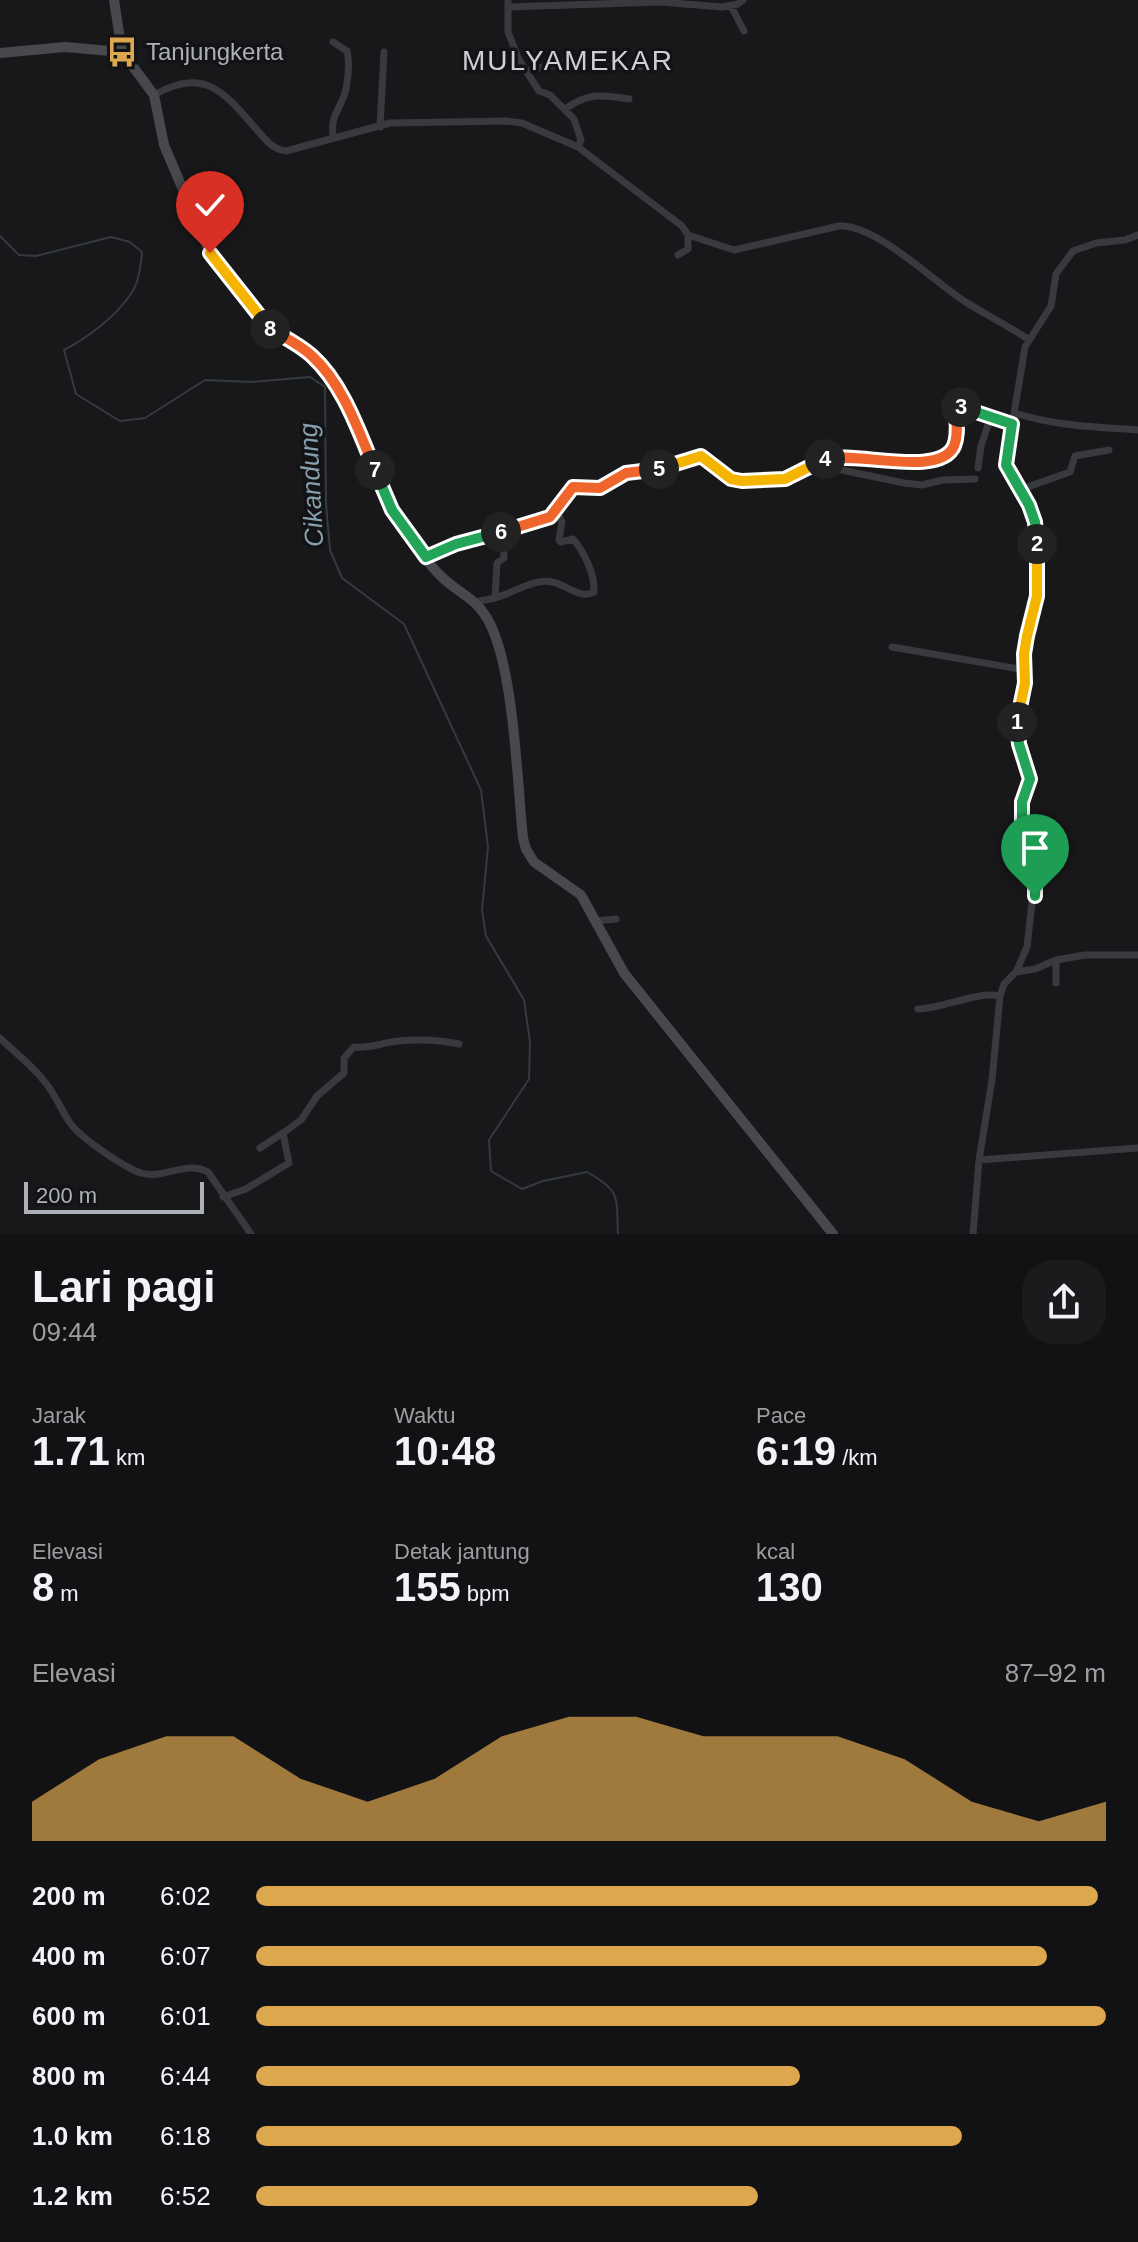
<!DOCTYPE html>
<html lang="id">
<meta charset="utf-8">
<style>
body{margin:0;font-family:Helvetica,sans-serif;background:#1b1b1d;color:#f1f3f6;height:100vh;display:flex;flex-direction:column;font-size:30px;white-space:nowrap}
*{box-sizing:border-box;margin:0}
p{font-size:26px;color:#9c9ea0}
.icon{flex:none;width:44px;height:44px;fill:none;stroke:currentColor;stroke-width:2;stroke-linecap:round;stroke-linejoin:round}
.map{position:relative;height:1234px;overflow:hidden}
.side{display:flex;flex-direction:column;background:#121214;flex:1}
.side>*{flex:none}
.scale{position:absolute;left:24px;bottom:20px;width:180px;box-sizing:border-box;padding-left:8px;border:4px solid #acb0b8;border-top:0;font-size:22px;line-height:28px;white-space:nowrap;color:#acb0b8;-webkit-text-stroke:6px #131315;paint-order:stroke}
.pin{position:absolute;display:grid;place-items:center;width:68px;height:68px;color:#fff;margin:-82px -34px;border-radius:50% 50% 50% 0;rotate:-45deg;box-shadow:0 0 8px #0007}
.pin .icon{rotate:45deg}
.km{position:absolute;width:40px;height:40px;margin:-20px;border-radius:50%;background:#222;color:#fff;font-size:22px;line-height:40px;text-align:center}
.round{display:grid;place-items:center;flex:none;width:84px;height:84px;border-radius:32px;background:#1b1b1d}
.headline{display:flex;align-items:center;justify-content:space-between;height:136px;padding:0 32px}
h1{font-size:44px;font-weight:600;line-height:60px}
.figures{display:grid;grid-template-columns:repeat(3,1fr);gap:12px;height:136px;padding:8px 32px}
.figures div{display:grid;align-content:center}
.figures b{font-size:40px;font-weight:600}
.figures small{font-size:22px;font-weight:400}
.figures p{font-size:22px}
.chart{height:224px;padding:16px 32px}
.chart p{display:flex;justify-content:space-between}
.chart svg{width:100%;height:144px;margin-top:8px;fill:#dda74d;opacity:.7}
ul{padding:0 32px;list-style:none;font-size:26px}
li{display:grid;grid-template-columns:128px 96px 1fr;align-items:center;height:60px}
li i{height:20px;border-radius:10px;background:#dda74d}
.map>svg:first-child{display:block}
</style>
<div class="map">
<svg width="1138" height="1234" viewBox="0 0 1138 1234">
<rect width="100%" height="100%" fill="#18181a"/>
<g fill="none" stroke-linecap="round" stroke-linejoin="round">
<path stroke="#333b41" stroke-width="2" d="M0,236L19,255L36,256L111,237L130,242L142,252C141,265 139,283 131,294C115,317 89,337 64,350L76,394L120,421L145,418L205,380L252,382L310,377L325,387L326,504L330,550L342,578L404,624L481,790L488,847L482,910L486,936L524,1000L530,1042L529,1079L489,1140L491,1171L522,1189L543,1181L587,1172C622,1192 616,1196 618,1234"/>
<path stroke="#393a3e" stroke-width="7" d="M508,0V32L519,60L539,91L550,95L574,119L581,140L578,147
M731,6L744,31
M508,7L660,2L722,7L738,4L743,0
M526,71L595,56L626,68L667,63
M154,95C204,66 224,92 257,130C266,140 272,149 286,151L390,123L506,121L522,123L578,147L682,226L688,235V249L678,255
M565,109C590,92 601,95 629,99
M380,127L384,52
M333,137C331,116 337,114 344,96C348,84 350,63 347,51L333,42
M688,235L734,250L839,226C876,224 933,281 964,301C985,314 1008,326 1028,339
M1015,413C1055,426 1096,427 1138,430
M813,464L904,483L922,485L943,480L975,479
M978,468L981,446L991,416
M1019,490L1070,472L1075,456L1109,450
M426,557L456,544L550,517L573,487L600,488L626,473L658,470L698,456L731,479L742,481L785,479L821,459L838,455L933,461L948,455L953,448L957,437L956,409L959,406L1012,424
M495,598C513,593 534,578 552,582C566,584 580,600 594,592C595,575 585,553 573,539L561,542L559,540L562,522L555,509
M475,602L495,598L497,563L504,558L503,531
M892,647L1025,670
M594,921L616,919
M1056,960L1085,955H1138
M1016,972L1035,969L1056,960V983
M918,1009C945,1008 977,991 1000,996
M0,1038C14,1052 32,1065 44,1081C55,1093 61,1110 70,1123C81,1138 123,1167 141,1173C163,1180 185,1160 208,1172L251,1234
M260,1148L283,1133
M979,1160L1138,1148
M223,1197L246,1189L289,1163L283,1133L301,1120L317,1096L344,1073V1058L354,1047C372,1049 383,1042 399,1041C419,1039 440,1040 459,1044
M973,1234L979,1160L992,1080L1000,996L1004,984L1016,972L1027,947L1035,876L1031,862L1024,851L1022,841V802L1030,779L1019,744L1017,719L1025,683L1024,654L1027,636L1037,596V531L1029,505L1008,471L1007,456L1025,347L1051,306L1056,274L1073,251L1096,243L1125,240L1138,235"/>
<path stroke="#48494e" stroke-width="10" d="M114,0L122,52L154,95L164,145L210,253L265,326L306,351L325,369L342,397L392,510C406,533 424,561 444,579C458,592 474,598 485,615C514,658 517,782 523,838L526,849L534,862L581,895L624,973L833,1234
M0,53L65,47L122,52"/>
</g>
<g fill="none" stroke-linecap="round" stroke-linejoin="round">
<g stroke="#fff" stroke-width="16">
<path id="split-1" d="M1017,722L1019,744L1030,779L1022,802V841L1024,851L1031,862L1035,876V896"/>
</g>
<g stroke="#fff" stroke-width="16">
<path id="split-2" d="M1017,722L1025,683L1024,654L1027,636L1037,596V544"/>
</g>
<g stroke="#fff" stroke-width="16">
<path id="split-3" d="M961,407L1012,424L1006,465L1029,505L1035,522L1037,544"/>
</g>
<g stroke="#fff" stroke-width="16">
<path id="split-4" d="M825,459C855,451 940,478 954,446C959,434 956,421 956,409L961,407"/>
</g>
<g stroke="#fff" stroke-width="16">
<path id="split-5" d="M659,469L701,456L731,479L742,481L785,479L825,459"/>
</g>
<g stroke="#fff" stroke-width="16">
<path id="split-6" d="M501,532L550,517L573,487L600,488L626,473L659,469"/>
</g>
<g stroke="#fff" stroke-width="16">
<path id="split-7" d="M375,470L392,510L426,557L456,544L501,532"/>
</g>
<g stroke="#fff" stroke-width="16">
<path id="split-8" d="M270,329C284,337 300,345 312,356C343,384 359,432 375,470"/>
</g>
<g stroke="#fff" stroke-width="16">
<path id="split-9" d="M210,253L270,329"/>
</g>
<use href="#split-1" stroke="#22a559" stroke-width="10"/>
<use href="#split-2" stroke="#f5b400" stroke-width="10"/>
<use href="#split-3" stroke="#22a559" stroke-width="10"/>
<use href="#split-4" stroke="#f0652b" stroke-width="10"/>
<use href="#split-5" stroke="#f5b400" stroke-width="10"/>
<use href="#split-6" stroke="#f0652b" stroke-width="10"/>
<use href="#split-7" stroke="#22a559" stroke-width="10"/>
<use href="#split-8" stroke="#f0652b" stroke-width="10"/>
<use href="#split-9" stroke="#f5b400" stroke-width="10"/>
</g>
<defs>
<g id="bus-bare" transform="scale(2.4)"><path d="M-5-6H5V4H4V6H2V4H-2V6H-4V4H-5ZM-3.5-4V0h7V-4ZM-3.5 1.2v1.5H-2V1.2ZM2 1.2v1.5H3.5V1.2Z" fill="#dda74d" stroke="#131315" stroke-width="2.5" paint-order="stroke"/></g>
</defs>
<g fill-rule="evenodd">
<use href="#bus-bare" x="122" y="52"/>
</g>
<g text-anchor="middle" stroke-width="7" stroke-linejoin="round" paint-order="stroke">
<g font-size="24" fill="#acb0b8" stroke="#131315" text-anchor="start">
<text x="146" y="60">Tanjungkerta</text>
</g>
<g font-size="26" font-style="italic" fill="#879eae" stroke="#131315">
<text transform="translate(311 485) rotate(-93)" y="9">Cikandung</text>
</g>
<g font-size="28" letter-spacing="2" fill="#cccfd4" stroke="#131315">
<text x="568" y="70">MULYAMEKAR</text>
</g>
</g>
</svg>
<div class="scale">200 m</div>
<div class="pin" style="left:1035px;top:896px;background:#1e9e55"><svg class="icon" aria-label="arrive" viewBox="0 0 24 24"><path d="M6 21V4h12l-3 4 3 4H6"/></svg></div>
<div class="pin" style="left:210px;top:253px;background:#d93025"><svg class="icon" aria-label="check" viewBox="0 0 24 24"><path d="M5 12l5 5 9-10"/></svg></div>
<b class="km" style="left:1017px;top:722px">1</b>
<b class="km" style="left:1037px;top:544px">2</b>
<b class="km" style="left:961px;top:407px">3</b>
<b class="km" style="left:825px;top:459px">4</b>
<b class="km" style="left:659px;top:469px">5</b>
<b class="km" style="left:501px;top:532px">6</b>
<b class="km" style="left:375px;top:470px">7</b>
<b class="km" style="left:270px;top:329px">8</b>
</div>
<section class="side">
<div class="headline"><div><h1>Lari pagi</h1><p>09:44</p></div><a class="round"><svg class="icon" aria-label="share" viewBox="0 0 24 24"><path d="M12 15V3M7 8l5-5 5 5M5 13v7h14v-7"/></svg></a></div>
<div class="figures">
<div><p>Jarak</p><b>1.71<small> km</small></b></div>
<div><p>Waktu</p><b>10:48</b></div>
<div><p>Pace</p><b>6:19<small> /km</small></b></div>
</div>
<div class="figures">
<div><p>Elevasi</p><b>8<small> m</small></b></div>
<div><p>Detak jantung</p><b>155<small> bpm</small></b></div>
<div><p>kcal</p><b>130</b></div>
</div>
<div class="chart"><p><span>Elevasi</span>87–92 m</p>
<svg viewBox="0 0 160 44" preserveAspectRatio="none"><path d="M0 44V32L10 19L20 12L30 12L40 25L50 32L60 25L70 12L80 6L90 6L100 12L110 12L120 12L130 19L140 32L150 38L160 32V44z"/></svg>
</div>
<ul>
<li><b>200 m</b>6:02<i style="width:99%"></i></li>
<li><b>400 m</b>6:07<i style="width:93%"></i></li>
<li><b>600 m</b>6:01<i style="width:100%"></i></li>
<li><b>800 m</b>6:44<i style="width:64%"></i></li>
<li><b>1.0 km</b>6:18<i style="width:83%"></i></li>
<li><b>1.2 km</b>6:52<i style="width:59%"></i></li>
</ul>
</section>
